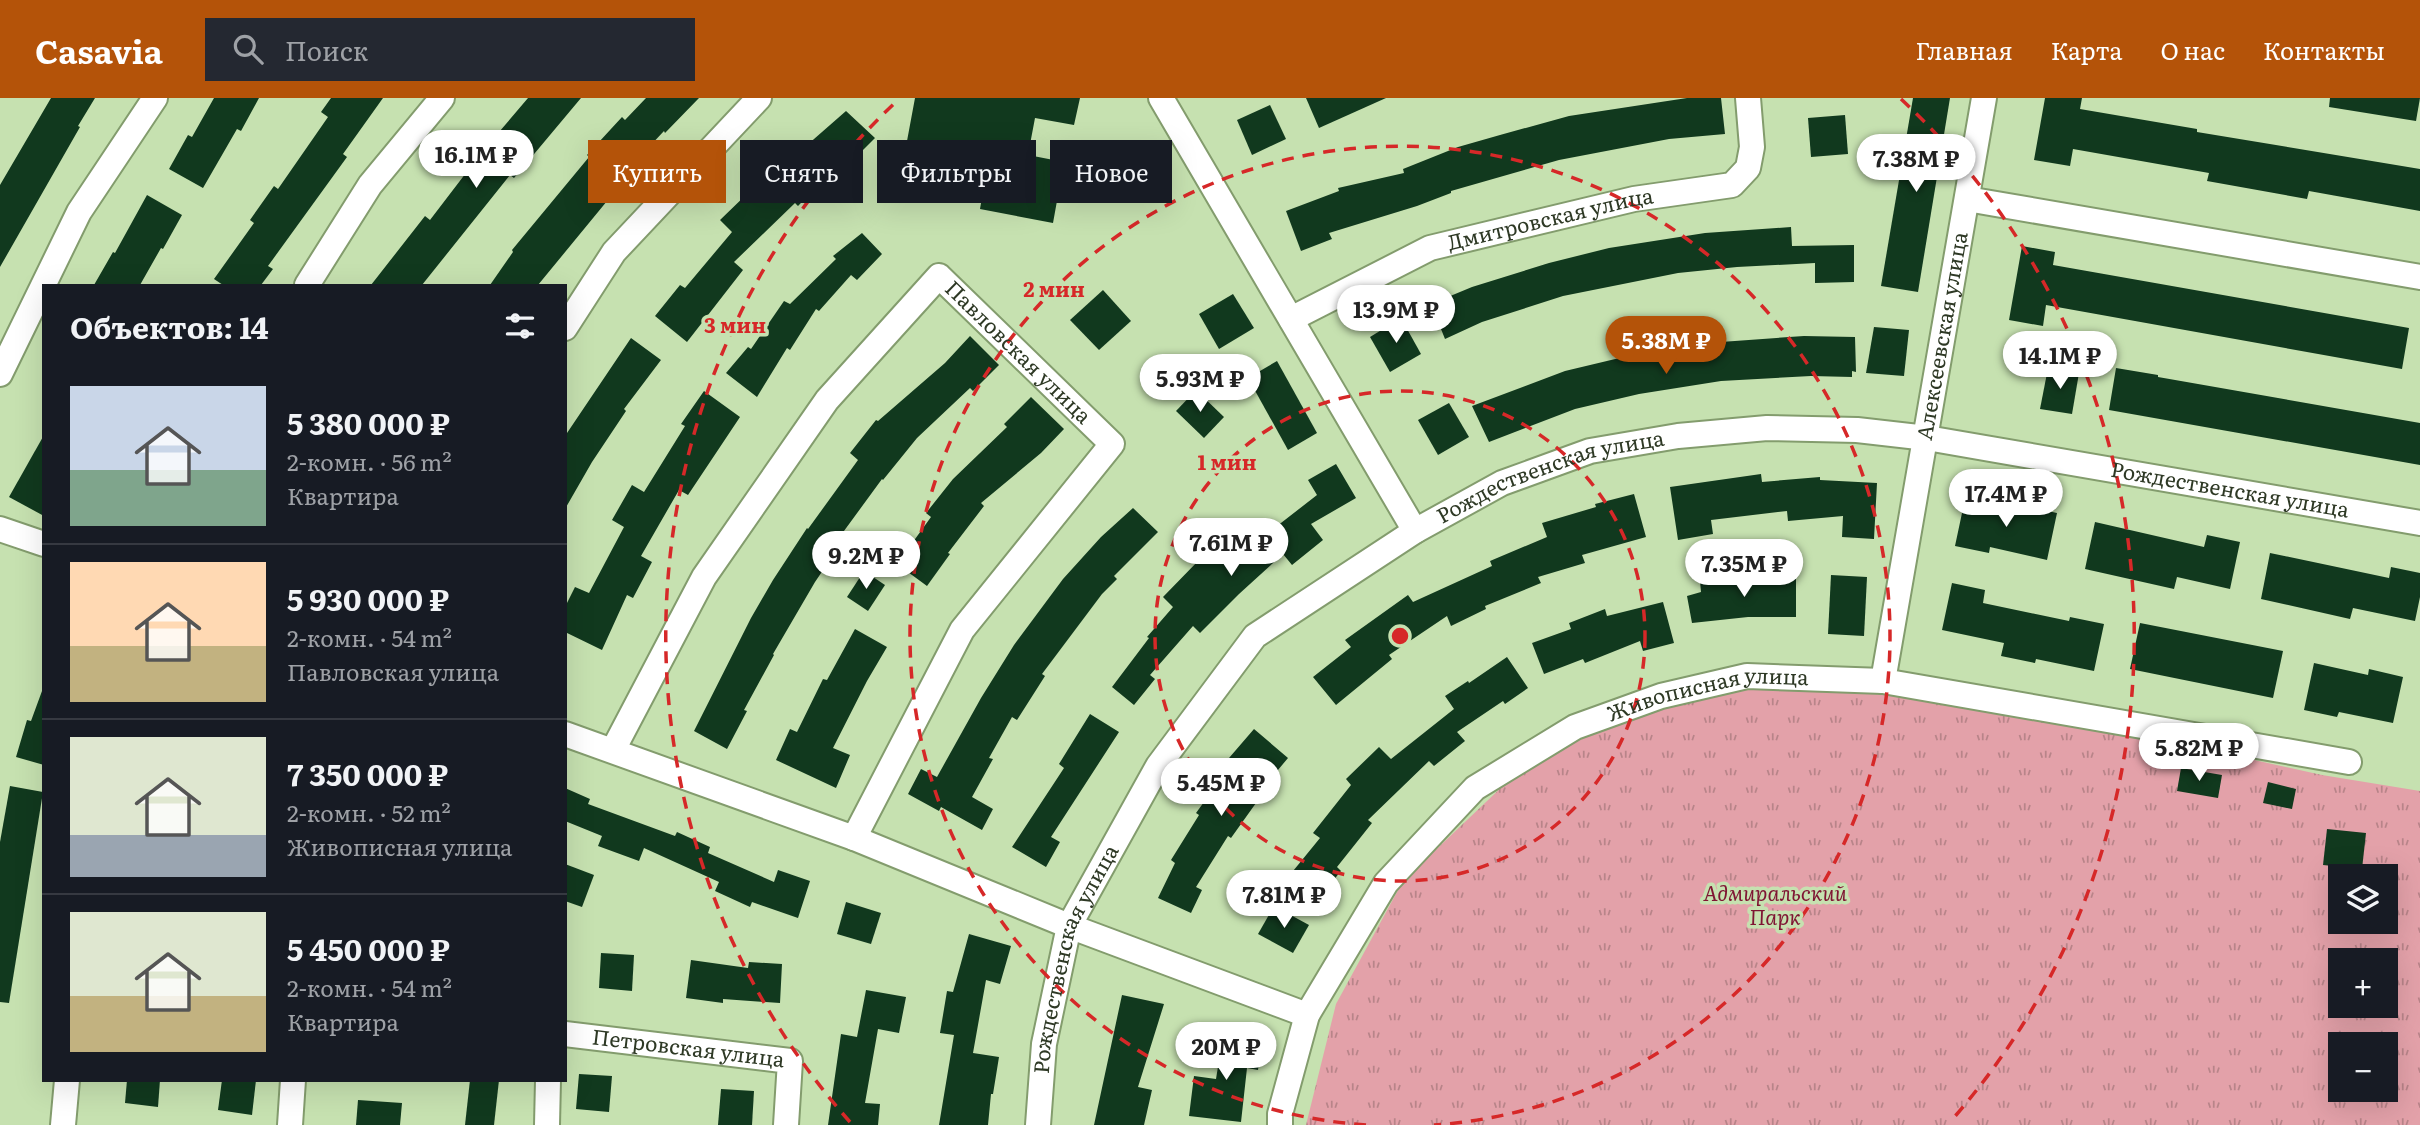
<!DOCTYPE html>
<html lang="ru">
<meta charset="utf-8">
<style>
:root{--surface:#171b24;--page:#242831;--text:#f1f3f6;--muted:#9ea1a6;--line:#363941;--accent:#b45309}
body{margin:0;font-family:Literata,serif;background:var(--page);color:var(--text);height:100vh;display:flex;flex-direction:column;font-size:26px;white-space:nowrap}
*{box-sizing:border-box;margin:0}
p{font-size:23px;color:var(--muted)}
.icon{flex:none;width:38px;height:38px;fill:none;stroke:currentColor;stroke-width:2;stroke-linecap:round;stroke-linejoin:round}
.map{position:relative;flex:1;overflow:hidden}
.sheet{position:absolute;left:42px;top:186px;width:525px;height:798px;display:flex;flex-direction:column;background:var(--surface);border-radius:0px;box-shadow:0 7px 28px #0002}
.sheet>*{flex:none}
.guide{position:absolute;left:588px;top:42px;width:665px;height:63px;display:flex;gap:14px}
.controls{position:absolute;left:2328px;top:766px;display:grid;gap:14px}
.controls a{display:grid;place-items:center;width:70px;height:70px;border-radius:0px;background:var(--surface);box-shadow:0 7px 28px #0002;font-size:35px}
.price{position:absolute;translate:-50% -60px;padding:0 16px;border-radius:24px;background:#fff;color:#222;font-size:23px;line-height:46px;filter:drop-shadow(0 2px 4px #0008)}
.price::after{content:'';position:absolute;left:50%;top:42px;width:21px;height:16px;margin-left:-10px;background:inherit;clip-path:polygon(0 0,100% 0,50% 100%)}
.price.current{background:var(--accent);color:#fff}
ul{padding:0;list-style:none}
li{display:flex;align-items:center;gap:21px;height:175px;padding:0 28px}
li+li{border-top:2px solid var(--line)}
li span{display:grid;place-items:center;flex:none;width:196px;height:140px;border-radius:0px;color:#555}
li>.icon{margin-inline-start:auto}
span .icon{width:84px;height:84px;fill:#fffc;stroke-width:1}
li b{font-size:30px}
h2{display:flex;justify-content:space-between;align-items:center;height:84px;padding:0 28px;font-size:30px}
.pill{padding:0 24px;border-radius:0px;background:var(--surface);box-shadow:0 7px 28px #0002;font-size:24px;line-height:63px}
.pill.current{background:var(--accent);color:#fff}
header{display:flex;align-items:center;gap:42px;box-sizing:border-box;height:98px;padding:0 35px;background:var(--accent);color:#fff}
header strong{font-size:33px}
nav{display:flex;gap:38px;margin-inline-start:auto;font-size:24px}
.search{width:490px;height:63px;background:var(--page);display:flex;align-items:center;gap:18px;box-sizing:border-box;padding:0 24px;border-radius:0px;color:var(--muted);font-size:26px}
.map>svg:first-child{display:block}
</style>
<header>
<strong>Casavia</strong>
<div class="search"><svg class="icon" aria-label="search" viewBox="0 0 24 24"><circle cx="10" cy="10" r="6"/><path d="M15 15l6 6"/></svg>Поиск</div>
<nav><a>Главная</a><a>Карта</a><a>О нас</a><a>Контакты</a></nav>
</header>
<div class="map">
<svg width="2420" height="1027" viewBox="0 0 2420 1027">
<defs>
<pattern id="park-tufts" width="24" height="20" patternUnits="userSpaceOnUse" patternTransform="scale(1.75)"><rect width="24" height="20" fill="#e3a1a9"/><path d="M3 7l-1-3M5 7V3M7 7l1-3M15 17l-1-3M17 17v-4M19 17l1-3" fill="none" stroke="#b88489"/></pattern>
</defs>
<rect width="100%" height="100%" fill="#c6e1b0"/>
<!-- park -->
<path fill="url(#park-tufts)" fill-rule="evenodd" d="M1872,587L2123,633L2322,677L2420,693V1027H1306L1336,906L1403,783L1507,684L1591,628L1725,589ZM2340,779H2385V824H2340ZM2340,863H2385V908H2340ZM2340,947H2385V992H2340Z"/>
<!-- building -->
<g fill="#11391e">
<polygon points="51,0 95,0 78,28 80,29 0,169 0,87"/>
<polygon points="214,0 259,0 241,33 237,31 203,90 169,71 188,37 192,39"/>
<polygon points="331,0 383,0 343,56 347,59 268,168 273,171 261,187 223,187 214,181 254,125 250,122 274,88 278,91 328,19 321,14"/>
<polygon points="528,0 581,0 514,80 510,77 422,187 371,187 425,118 430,122 482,54"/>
<polygon points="646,0 699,0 665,35 664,33 632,67 635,69 538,187 490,187 513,154 512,152 589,59 587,57 622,19 625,22"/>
<polygon points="915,0 1080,0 1074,27 1035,20 1028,57 1064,64 1053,125 980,111 989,58 907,43"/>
<polygon points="1306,0 1386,0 1319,30"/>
<polygon points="1687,0 1721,0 1725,36 1669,41 1559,62 1451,93 1451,95 1417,108 1329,135 1332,141 1301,153 1286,113 1339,93 1338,90 1404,75 1403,71 1458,49 1500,37 1569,18"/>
<polygon points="1913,0 1950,0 1918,194 1881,188"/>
<polygon points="2045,0 2082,0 2080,11 2197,31 2197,34 2420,71 2420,113 2309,93 2307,101 2207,83 2209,75 2073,51 2070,68 2034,62"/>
<polygon points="2330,0 2420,0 2416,23 2329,9"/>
<polygon points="1270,7 1286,41 1252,57 1237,22"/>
<polygon points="846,13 875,40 847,68 842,63 798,108 795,105 734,164 743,172 687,244 655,218 680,187 685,190 732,134 720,122 750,93 755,98 806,48"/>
<polygon points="1845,17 1848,56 1811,59 1808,20"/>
<polygon points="147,97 182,117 163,151 161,150 140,187 94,187 113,154 115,155"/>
<polygon points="1791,129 1792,148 1854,147 1854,184 1815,185 1815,165 1737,169 1678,175 1563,198 1482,224 1445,241 1431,206 1472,189 1549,165 1609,150 1705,135"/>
<polygon points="862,135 882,156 857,182 851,177 819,213 816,211 790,252 787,250 757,299 726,275 748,249 751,251 784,203 790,206 836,161 833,158"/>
<polygon points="2022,148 2055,154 2053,167 2409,230 2402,271 2046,207 2043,228 2009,222"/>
<polygon points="1103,192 1131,223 1099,252 1070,222"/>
<polygon points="1233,196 1254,230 1219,251 1199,216"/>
<polygon points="1401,220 1421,256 1390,274 1370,239"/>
<polygon points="1874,229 1909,232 1904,278 1866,275"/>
<polygon points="970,238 999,267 973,293 970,290 917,340 883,382 882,381 833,448 838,450 815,484 773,556 774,557 744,612 747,613 727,651 694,633 751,520 773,482 807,430 808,431 858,362 850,355 876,322 878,323 945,265"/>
<polygon points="1804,238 1855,239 1856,274 1852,273 1852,279 1811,278 1721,283 1639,296 1575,311 1489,344 1472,308 1565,273 1632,257 1693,246"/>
<polygon points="631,240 661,262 624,311 626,313 592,364 565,411 565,338"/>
<polygon points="1277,263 1317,335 1288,352 1248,280"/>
<polygon points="2048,270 2079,275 2072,316 2040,311"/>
<polygon points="2116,270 2158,277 2158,279 2420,325 2420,367 2109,312"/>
<polygon points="1196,292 1224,319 1204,340 1176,313"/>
<polygon points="704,293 740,319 688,397 679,392 641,458 652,464 633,500 627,497 602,552 565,534 565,509 575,489 589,495 624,429 612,422 632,387 644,394 685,328 681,326"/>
<polygon points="1031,299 1064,331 1041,355 981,405 984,408 948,455 950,456 927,488 897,466 931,419 926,415 953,381 1007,329 1004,326"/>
<polygon points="1449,305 1469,339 1438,357 1418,322"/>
<polygon points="44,337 44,418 9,399"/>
<polygon points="1336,366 1356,400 1311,426 1323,442 1292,467 1283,456 1239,496 1200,535 1193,528 1150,577 1155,581 1134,607 1112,589 1149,540 1147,539 1173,509 1163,499 1199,462 1238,428 1254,446 1317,397 1308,382"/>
<polygon points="1761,376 1762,384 1820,379 1820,382 1877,385 1874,441 1842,439 1843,418 1788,423 1787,413 1711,422 1713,436 1678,442 1670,389"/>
<polygon points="1634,396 1646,439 1582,457 1585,465 1538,479 1541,485 1485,508 1486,511 1451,528 1447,518 1389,557 1392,561 1336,607 1313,579 1351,549 1345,542 1408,497 1413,504 1492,468 1490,463 1547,439 1542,425 1596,409 1595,406"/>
<polygon points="1965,401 2022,413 2024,408 2057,415 2047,462 1990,449 1989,455 1955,448"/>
<polygon points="1133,410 1158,434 1114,478 1117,481 1102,496 1042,576 1045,578 1017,622 1012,619 989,660 993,661 972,699 993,711 982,732 941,709 939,713 908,696 921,671 937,679 981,600 1014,547 1063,481 1101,439"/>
<polygon points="2095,424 2204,449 2207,437 2240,444 2230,491 2177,479 2174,491 2085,471"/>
<polygon points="2270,455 2389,480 2391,469 2420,475 2420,499 2415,523 2353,510 2350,521 2261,501"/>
<polygon points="864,473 885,487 868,513 847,499"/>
<polygon points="1831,477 1867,479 1864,538 1828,536"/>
<polygon points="1742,479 1796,479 1796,519 1748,519 1692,525 1687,498 1701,494 1700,483"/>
<polygon points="1952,485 1985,492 1983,505 2069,523 2070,519 2104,526 2094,573 2036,561 2035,565 2001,558 2004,545 1942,532"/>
<polygon points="1663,504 1674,545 1643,553 1640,543 1585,565 1583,561 1544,576 1532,545 1571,531 1569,525 1605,511 1607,518"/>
<polygon points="2140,525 2283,553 2273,600 2130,571"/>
<polygon points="855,531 887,549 867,583 833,650 850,657 836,690 776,662 790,631 797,634 823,581 827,582"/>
<polygon points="1507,559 1528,590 1505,606 1503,603 1457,634 1465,643 1434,668 1429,663 1368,722 1372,725 1337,769 1341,773 1318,801 1289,778 1320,740 1313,735 1351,687 1346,681 1379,649 1391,661 1454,611 1445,598 1468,583 1469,585"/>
<polygon points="2314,565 2368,577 2369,571 2403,579 2393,625 2339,614 2337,619 2304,612"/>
<polygon points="42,593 44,593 44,667 16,659 27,622 31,623"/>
<polygon points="1090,616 1119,634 1051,739 1060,744 1046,769 1012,749 1064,670 1059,666"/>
<polygon points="1254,631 1288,660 1252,703 1256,705 1231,740 1228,738 1196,789 1202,792 1191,815 1158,800 1175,765 1171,762 1199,717 1196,715 1233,664 1229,660"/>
<polygon points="2181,670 2222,677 2218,700 2177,693"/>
<polygon points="2268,684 2296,691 2292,711 2263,705"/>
<polygon points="10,688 43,694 9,905 0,904 0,744"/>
<polygon points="565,690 590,701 588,706 675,738 677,734 710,749 708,755 774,784 778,772 810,783 798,820 752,804 750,809 715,793 719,784 644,750 639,763 598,748 602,738 565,723"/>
<polygon points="2327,731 2366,735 2362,771 2323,767"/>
<polygon points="565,766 594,777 582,809 565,803"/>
<polygon points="846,804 881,815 871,846 837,836"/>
<polygon points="1274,808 1309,827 1293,855 1258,836"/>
<polygon points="969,836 1011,848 1000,886 986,882 973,955 999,959 993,996 991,996 988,1027 939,1027 954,937 940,935 947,893 953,894"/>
<polygon points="601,855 634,857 632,893 599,890"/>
<polygon points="691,862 748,870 749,864 782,866 780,905 723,901 723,905 686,900"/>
<polygon points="866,892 906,899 899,935 878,931 865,1005 880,1006 878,1027 828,1027 841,936 857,939"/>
<polygon points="1122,897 1164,906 1138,989 1152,992 1144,1027 1094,1027"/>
<polygon points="1223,938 1262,945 1258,972 1247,970 1241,1024 1189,1018 1194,978 1216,981"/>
<polygon points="579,976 612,978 609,1014 576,1011"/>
<polygon points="127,982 160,982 158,1009 125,1005"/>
<polygon points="222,982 256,982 252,1017 218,1012"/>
<polygon points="470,982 499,982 494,1027 465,1027"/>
<polygon points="721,991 754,993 752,1027 718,1027"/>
<polygon points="358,1002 402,1005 400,1027 356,1027"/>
</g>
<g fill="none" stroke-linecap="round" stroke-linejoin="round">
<defs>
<g id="minor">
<polyline points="1161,0 1415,433"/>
<polyline points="1967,101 2420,179"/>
<polyline points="307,187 370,87 442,0"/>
<path id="s1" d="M1291,221L1430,150L1634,101L1732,87L1748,70L1752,49L1748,0"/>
<polyline points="565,230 614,154 759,0"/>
<polyline points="0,276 79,114 155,0"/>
<polyline points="0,431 44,446"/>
<path id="s2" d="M1883,583L1984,0"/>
<polyline points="565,636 854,740 1069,828 1307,917"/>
<path id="s3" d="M613,652L704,479L827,302L939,178L1112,346L962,532L854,740"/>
<path id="s4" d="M565,936L790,963L786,1027"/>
<polyline points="63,1027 67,982"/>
<polyline points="290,1027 293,982"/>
<polyline points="547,1027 548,982"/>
<path id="s5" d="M1038,1027L1044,946L1069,828L1158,668L1255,538L1415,433L1502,385L1590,353L1678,338L1767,330L1857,332L1927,340L2420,425"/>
<path id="s6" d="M1280,1027V1016L1307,917L1386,785L1475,690L1575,629L1661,598L1747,578L1883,583L2349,664"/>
</g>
</defs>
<!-- minor casing -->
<use href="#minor" stroke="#839c6d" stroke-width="28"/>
<!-- minor -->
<use href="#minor" stroke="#fff" stroke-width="24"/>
</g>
<!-- distance rings -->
<g fill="none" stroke="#d62828" stroke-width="3.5" stroke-dasharray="12 9">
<circle cx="1400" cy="538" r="245"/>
<path d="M1366 1027A490 490 0 1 1 1434 1027"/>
<path d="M850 1024A734 734 0 0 1 899 1M1901 1A734 734 0 0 1 1950 1024"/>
</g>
<g text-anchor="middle" stroke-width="7" stroke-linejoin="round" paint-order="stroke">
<!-- street labels -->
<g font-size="21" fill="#2e3925" stroke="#c6e1b0">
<text dy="7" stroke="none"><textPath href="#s1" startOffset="280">Дмитровская улица</textPath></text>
<text dy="7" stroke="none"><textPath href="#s2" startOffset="350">Алексеевская улица</textPath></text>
<text dy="7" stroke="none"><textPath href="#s3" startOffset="688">Павловская улица</textPath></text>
<text dy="7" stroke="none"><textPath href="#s5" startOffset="886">Рождественская улица</textPath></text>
<text dy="7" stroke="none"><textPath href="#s5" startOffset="1578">Рождественская улица</textPath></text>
<text dy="7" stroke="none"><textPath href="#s6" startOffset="653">Живописная улица</textPath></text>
<text dy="7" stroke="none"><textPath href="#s5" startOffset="172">Рождественская улица</textPath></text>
<text dy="7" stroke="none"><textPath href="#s4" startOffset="124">Петровская улица</textPath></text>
</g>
<!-- park labels -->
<g font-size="21" font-style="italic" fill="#7f1533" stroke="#c6e1b0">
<text x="1775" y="803">Адмиральский<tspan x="1775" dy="24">Парк</tspan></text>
</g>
</g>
<circle cx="1400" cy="538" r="10" fill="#d62828" stroke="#c6e1b0" stroke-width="3.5"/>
<g font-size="21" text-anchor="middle" font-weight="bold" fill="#d62828" stroke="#c6e1b0" stroke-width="7" stroke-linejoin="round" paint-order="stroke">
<text x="1054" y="199">2 мин</text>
<text x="735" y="235">3 мин</text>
<text x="1227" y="372">1 мин</text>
</g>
</svg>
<div class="controls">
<a><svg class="icon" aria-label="layers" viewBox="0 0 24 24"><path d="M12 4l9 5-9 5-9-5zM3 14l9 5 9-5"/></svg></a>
<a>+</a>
<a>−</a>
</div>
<b class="price" style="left:476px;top:92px">16.1M ₽</b>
<b class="price" style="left:1916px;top:96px">7.38M ₽</b>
<b class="price" style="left:1396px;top:247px">13.9M ₽</b>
<b class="price current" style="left:1666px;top:278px">5.38M ₽</b>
<b class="price" style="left:2060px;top:293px">14.1M ₽</b>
<b class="price" style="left:1200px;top:316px">5.93M ₽</b>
<b class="price" style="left:2006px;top:431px">17.4M ₽</b>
<b class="price" style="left:1231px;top:480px">7.61M ₽</b>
<b class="price" style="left:866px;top:493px">9.2M ₽</b>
<b class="price" style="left:1744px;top:501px">7.35M ₽</b>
<b class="price" style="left:2199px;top:685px">5.82M ₽</b>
<b class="price" style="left:1221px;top:720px">5.45M ₽</b>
<b class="price" style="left:1284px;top:832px">7.81M ₽</b>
<b class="price" style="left:1226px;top:984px">20M ₽</b>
<div class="guide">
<a class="pill current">Купить</a>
<a class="pill">Снять</a>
<a class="pill">Фильтры</a>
<a class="pill">Новое</a>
</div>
<section class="sheet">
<h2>Объектов: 14<svg class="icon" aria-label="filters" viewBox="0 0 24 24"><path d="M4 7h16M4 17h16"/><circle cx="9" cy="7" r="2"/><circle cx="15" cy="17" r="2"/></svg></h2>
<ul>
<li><span style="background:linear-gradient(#c9d6e8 60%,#7fa58c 0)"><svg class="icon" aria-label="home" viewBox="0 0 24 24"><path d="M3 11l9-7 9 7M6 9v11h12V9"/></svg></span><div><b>5 380 000 ₽</b><p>2-комн. · 56 m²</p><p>Квартира</p></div></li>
<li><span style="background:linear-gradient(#ffd9b3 60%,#c2b280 0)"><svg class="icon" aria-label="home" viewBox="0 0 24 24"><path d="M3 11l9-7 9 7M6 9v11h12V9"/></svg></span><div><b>5 930 000 ₽</b><p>2-комн. · 54 m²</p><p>Павловская улица</p></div></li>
<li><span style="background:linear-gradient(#dfe7d0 70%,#9aa5b1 0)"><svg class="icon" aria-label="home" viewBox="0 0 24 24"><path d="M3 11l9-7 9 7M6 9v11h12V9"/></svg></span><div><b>7 350 000 ₽</b><p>2-комн. · 52 m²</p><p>Живописная улица</p></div></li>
<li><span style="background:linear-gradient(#dfe7d0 60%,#c2b280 0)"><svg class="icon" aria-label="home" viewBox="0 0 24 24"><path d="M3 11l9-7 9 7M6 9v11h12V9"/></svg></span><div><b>5 450 000 ₽</b><p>2-комн. · 54 m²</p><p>Квартира</p></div></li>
</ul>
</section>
</div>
